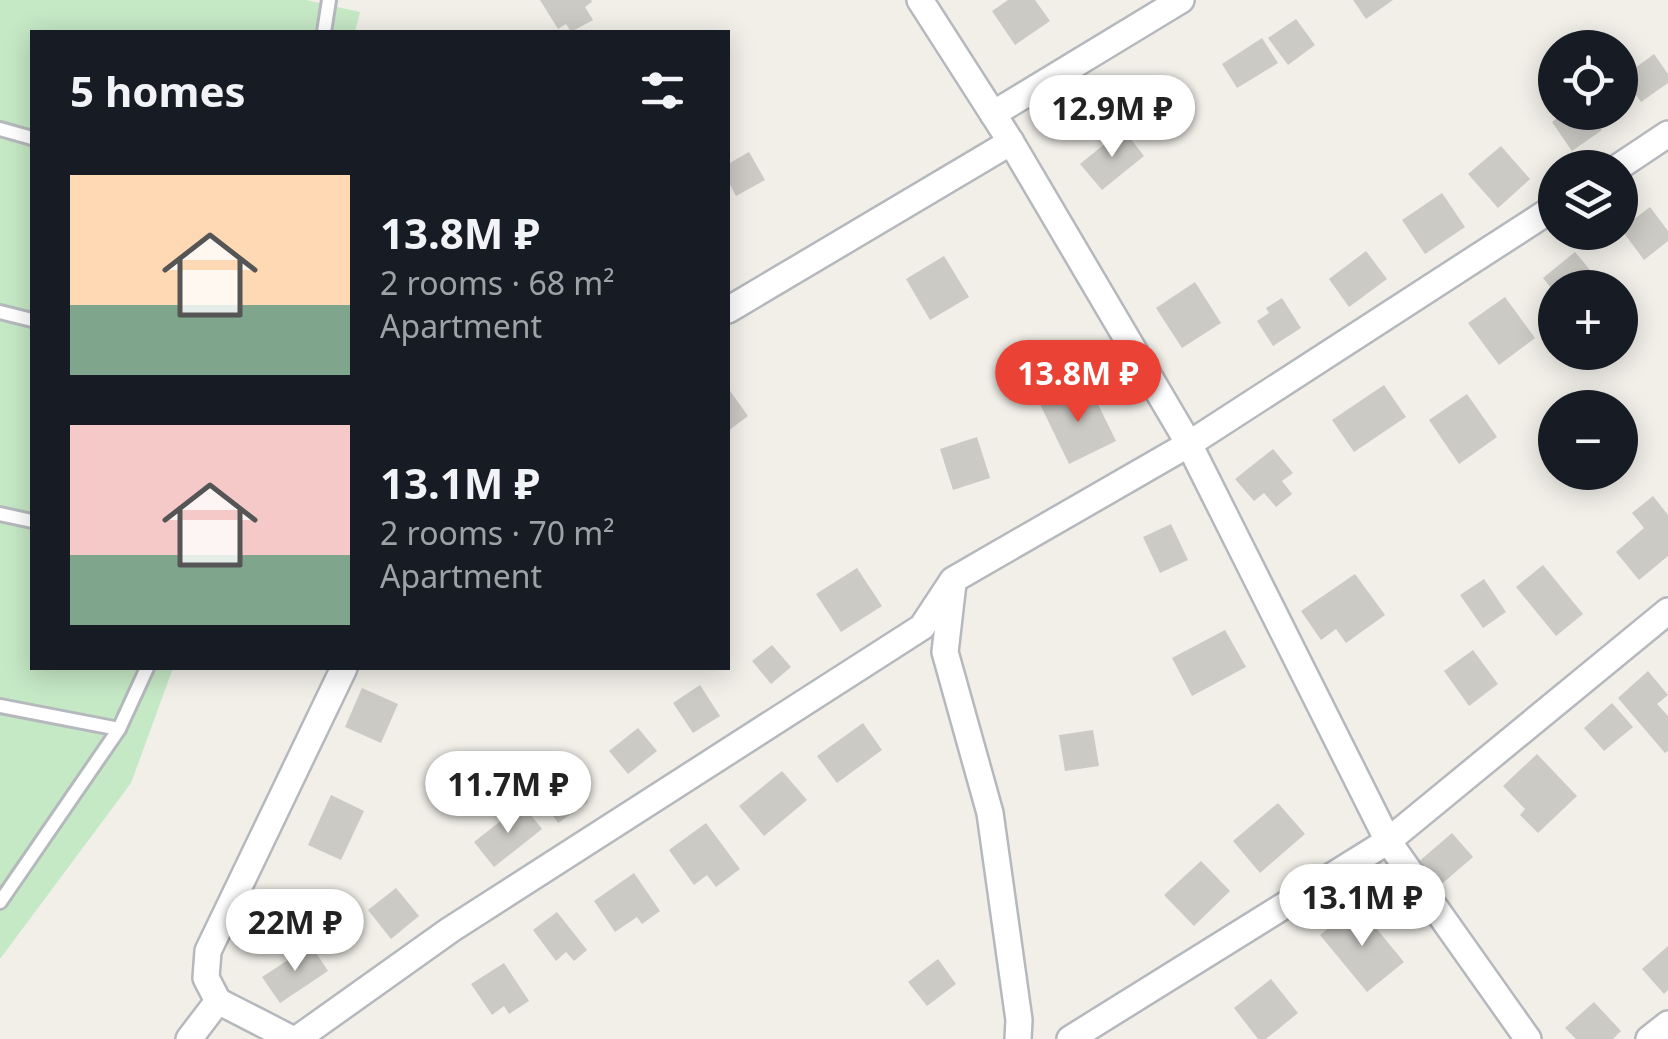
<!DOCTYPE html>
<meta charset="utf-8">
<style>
:root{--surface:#171b24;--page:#20242c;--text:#f1f3f6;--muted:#9ea1a6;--accent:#ea4335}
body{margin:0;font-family:"Noto Sans",sans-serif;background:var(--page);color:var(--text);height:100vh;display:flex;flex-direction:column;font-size:38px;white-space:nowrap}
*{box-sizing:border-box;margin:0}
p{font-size:32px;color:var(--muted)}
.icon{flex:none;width:55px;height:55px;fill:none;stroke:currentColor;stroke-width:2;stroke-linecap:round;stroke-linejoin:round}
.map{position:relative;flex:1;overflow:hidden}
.drawer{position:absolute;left:30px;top:30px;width:700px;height:640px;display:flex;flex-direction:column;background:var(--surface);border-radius:0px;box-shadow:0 5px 25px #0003}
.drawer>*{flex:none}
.buttons{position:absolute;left:1538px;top:30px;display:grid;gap:20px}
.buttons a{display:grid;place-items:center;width:100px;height:100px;border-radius:50%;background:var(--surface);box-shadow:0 5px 25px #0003;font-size:50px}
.price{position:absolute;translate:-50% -85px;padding:0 22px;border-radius:35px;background:#fff;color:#222;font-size:32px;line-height:65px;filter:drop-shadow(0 2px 5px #0008)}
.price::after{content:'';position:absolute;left:50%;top:60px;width:30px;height:22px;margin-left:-15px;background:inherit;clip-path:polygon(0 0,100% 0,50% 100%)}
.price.current{background:var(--accent);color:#fff}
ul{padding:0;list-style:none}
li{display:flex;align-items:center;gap:30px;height:250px;padding:0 40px}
li span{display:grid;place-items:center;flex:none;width:280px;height:200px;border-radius:0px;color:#555}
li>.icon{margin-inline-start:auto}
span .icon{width:120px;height:120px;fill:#fffc;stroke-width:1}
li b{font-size:42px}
h2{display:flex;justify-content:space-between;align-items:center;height:120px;padding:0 40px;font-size:42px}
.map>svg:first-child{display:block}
</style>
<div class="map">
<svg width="1668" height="1039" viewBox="0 0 1668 1039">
<rect width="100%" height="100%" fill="#f1efe8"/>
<!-- green -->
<polygon fill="#c5e8c5" points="0,0 306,0 360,12 355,32 32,32 32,668 173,668 131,783 0,959"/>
<!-- building -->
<g fill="#cccac5">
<polygon points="540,0 591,0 592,2 585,7 593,20 571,32 566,24 558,29"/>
<polygon points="1008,0 1035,0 1050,21 1015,45 992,11"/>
<polygon points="1353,0 1393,0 1366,19"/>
<polygon points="1296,19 1315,45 1288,65 1268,38"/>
<polygon points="1262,38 1278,63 1237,88 1222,64"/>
<polygon points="1654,54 1668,74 1668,83 1641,102 1623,77"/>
<polygon points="1565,112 1589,112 1602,130 1572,151 1552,122"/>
<polygon points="1123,129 1144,156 1102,190 1080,164"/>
<polygon points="1501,146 1530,179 1498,208 1468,174"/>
<polygon points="749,152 765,180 736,196 728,181 728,164"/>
<polygon points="1442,193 1465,227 1425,254 1402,220"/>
<polygon points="1650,207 1668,231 1668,241 1644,260 1621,229"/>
<polygon points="1366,251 1387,279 1349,307 1329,279"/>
<polygon points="1575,252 1595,276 1581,288 1555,288 1555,293 1543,278"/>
<polygon points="944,256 969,297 930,320 906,279"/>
<polygon points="1195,282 1221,323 1182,348 1156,308"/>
<polygon points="1505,297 1535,338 1499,365 1468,323"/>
<polygon points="1282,298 1301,328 1273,346 1257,321 1269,313 1266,308"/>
<polygon points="1384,385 1406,417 1354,452 1332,420"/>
<polygon points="728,388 748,416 728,431"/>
<polygon points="1091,390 1116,441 1069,464 1039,402 1057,393 1062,404"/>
<polygon points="1467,394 1497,437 1459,464 1429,420"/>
<polygon points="977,437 990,478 953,490 940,449"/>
<polygon points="1273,449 1293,473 1282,481 1292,494 1276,507 1264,493 1254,501 1235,479"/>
<polygon points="1653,496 1668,515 1668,556 1639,580 1616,552 1644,528 1632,513"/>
<polygon points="1171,524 1188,560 1160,573 1143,537"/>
<polygon points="1543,565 1583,614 1556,636 1516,587"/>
<polygon points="857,568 882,606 841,632 816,594"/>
<polygon points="1355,574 1385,615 1346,643 1336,629 1321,640 1301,611"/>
<polygon points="1484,579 1506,612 1483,628 1460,595"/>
<polygon points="1225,630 1246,667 1192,696 1172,658"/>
<polygon points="772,645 791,667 771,684 752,661"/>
<polygon points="1473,650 1498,684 1469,706 1444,671"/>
<polygon points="1648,671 1668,695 1657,704 1668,716 1668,751 1665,753 1618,698"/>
<polygon points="700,685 720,716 693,733 673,703"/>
<polygon points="362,688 398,704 381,743 345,727"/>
<polygon points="1612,703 1633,727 1604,751 1584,728"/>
<polygon points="863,723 882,750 837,783 817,756"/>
<polygon points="638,728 657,751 628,774 609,751"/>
<polygon points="1093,730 1099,766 1065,771 1059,735"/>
<polygon points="1537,754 1577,796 1538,833 1520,815 1525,809 1503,786"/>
<polygon points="565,770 588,802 558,823 536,791"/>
<polygon points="782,771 807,800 764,836 739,806"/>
<polygon points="331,795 364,811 341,860 308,845"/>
<polygon points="1278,803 1305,834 1260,873 1233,841"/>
<polygon points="522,804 542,829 494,867 474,842"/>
<polygon points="706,823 740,869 716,887 707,875 694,885 669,850"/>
<polygon points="1452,833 1473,857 1437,888 1416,864"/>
<polygon points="1201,861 1230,891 1194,926 1164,895"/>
<polygon points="634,873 660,911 642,924 637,917 615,932 594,901"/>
<polygon points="396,888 419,916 391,939 368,910"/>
<polygon points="1357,905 1404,962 1367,992 1320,935"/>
<polygon points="557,912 587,950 574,961 566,952 556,961 533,930"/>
<polygon points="311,945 328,971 280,1003 262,977"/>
<polygon points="1668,946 1668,990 1664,994 1642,969"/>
<polygon points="938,959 956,984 927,1006 908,982"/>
<polygon points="504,963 529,1001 509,1014 504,1006 492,1015 471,984"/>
<polygon points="1271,979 1298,1013 1266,1039 1258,1039 1234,1008"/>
<polygon points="1594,1002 1621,1031 1613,1039 1576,1039 1565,1028"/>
</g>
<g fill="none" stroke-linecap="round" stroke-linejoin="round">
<defs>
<g id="lane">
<polyline points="324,32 329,0"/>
<polyline points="0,129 32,138"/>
<polyline points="0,312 32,320"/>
<polyline points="0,514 32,521"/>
<polyline points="0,706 119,729"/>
<polyline points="0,902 119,729 147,668"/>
</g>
<g id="street">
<polyline points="920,0 1011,142 1189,444 1388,841 1528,1039"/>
<polyline points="993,114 1181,0"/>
<polyline points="1617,168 1668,134"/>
<polyline points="728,310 1011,142"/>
<polyline points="953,583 945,652 990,813 1019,1020 1018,1039"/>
<polyline points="218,1001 292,1039"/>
<polyline points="189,1039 218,1001 206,978 208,951 344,668"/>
<polyline points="297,1039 450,930 922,627 953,580 1189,444 1555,207"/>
<polyline points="1070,1039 1388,841 1668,611"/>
<polyline points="1649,1039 1668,1024"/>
</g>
</defs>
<!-- lane casing -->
<use href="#lane" stroke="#b5b8bc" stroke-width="18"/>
<!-- street casing -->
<use href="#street" stroke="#b5b8bc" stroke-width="30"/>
<!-- lane -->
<use href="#lane" stroke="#fff" stroke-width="12"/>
<!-- street -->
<use href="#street" stroke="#fff" stroke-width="25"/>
</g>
</svg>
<div class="buttons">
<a><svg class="icon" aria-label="locate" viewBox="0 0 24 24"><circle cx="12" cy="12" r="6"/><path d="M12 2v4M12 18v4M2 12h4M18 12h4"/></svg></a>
<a><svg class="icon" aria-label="layers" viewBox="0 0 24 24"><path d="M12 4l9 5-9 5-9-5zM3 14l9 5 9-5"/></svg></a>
<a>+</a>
<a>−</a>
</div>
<b class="price" style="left:1112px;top:160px">12.9M ₽</b>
<b class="price current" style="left:1078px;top:425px">13.8M ₽</b>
<b class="price" style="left:508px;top:836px">11.7M ₽</b>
<b class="price" style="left:1362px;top:949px">13.1M ₽</b>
<b class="price" style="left:295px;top:974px">22M ₽</b>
<section class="drawer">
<h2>5 homes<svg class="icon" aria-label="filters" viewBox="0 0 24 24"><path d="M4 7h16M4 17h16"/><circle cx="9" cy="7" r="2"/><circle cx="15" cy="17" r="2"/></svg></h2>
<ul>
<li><span style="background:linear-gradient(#ffd9b3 65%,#7fa58c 0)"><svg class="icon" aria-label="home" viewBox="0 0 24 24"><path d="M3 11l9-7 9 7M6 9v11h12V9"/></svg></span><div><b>13.8M ₽</b><p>2 rooms · 68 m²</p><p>Apartment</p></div></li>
<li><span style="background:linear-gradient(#f6c9c9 65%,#7fa58c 0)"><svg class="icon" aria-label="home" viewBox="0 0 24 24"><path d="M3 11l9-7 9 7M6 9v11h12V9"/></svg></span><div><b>13.1M ₽</b><p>2 rooms · 70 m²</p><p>Apartment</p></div></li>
</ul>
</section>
</div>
